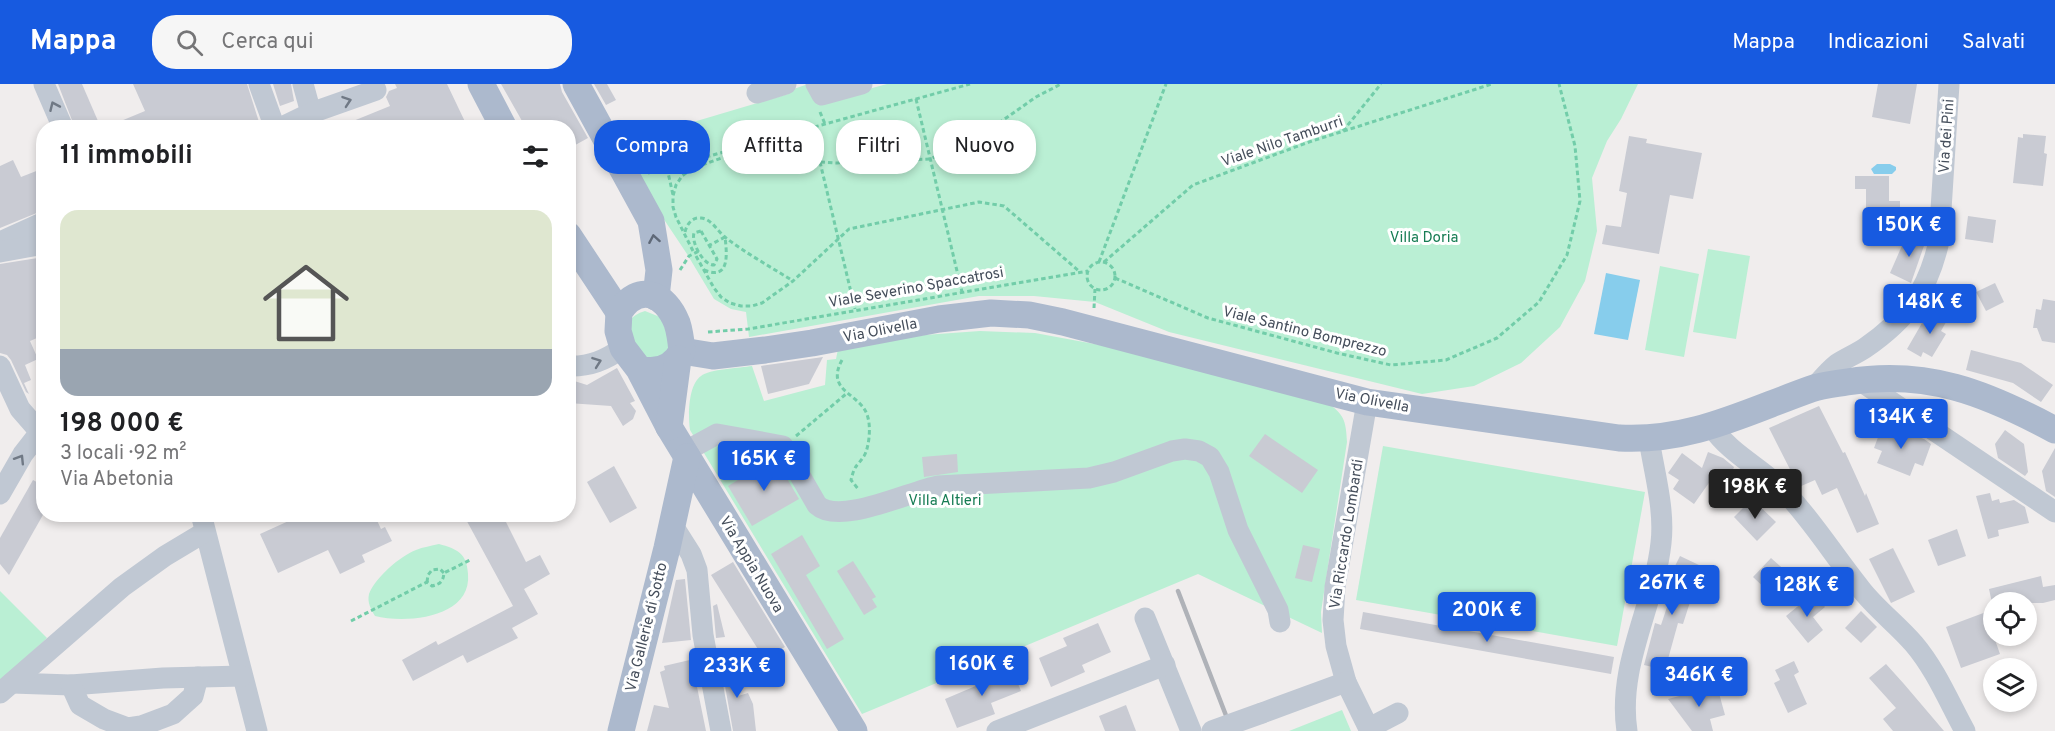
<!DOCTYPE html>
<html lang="it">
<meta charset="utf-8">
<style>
:root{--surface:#fff;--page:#f6f6f6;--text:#202124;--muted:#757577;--accent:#175ae0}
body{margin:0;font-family:Overpass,sans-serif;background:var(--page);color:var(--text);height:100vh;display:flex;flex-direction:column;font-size:22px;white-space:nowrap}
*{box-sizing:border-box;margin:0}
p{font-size:20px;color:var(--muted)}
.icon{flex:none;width:33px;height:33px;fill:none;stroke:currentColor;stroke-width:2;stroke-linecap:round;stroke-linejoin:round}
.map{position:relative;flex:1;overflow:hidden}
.sheet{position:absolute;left:36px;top:36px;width:540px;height:402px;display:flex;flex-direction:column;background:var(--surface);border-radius:24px;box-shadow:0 3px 9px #0003}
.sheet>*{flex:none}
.hud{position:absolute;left:594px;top:36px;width:570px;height:54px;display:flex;gap:12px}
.controls{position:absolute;left:1983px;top:508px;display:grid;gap:12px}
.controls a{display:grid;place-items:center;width:54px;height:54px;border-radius:50%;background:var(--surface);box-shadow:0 3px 9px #0003;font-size:30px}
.price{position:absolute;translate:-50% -51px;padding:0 14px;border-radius:6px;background:var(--accent);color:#fff;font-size:20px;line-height:39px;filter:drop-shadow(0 2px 3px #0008)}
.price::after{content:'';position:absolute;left:50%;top:36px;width:18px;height:14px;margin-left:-9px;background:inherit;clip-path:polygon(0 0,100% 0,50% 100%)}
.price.active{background:#222;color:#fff}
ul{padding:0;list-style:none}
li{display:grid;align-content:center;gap:12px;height:318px;padding:0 24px}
li span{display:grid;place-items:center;height:186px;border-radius:18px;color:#555}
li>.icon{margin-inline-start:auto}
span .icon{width:108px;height:108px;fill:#fffc;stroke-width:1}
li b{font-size:26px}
h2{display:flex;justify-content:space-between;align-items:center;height:72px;padding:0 24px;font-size:26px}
.pill{padding:0 21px;border-radius:24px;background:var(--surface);box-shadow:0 3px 9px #0003;font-size:21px;line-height:54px}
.pill.active{background:var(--accent);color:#fff}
header{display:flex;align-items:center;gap:36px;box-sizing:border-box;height:84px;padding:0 30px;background:var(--accent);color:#fff}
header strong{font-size:28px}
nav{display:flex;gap:33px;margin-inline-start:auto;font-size:21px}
.search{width:420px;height:54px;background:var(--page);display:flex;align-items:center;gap:15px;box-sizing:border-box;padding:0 21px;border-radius:24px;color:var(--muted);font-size:22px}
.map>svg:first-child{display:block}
</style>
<header>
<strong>Mappa</strong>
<div class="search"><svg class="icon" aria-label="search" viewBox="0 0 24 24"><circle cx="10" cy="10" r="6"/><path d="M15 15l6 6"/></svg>Cerca qui</div>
<nav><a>Mappa</a><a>Indicazioni</a><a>Salvati</a></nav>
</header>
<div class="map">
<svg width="2055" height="647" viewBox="0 0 2055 647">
<rect width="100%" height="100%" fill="#f0eded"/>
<!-- green -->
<g fill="#baefd4">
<polygon points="808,0 821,18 887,0 1638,0 1621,35 1607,57 1592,94 1597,147 1585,197 1560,243 1521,279 1474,302 1422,310 1169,248 1095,218 1034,212 979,212 749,253 746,228 731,225 714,215 687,170 635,92 616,61 788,10 788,7"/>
<polygon points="1708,165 1750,172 1736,255 1693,248"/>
<polygon points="1660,182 1699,190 1684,273 1645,266"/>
<path d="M645,227L660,233L666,246L670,267L661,275L645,273C633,257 615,236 645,227Z"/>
<path d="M980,247L1035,249L1100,261L1326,318C1344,330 1346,336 1347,358L1321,528L1322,549L1198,490L862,630L690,346C688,332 688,301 701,292C709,285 740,284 752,282L764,317L825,301L827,276L836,275L838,265L924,251Z"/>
<polygon points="1383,362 1645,408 1617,562 1356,516"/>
<path d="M439,460C457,465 467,469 468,490C472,534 406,540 375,532C371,525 367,519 369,510C375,494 400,472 416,466C423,463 431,462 439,460Z"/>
<polygon points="0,507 47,554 0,598"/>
<polygon points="1342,626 1351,647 1289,647"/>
</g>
<!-- water -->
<g fill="#87cdec">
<polygon points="1877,80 1890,80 1896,83 1896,86 1892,90 1874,90 1871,85"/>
<polygon points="1606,189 1640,196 1628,256 1594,250"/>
</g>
<!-- building -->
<g fill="#c9cbd3">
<polygon points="58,0 82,0 101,44 75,44"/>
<polygon points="133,0 247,0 259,38 247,44 104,44 145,27"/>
<polygon points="273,0 291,0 294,17 280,22"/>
<polygon points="395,0 447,0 468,44 336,44 390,22 386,13 389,7 397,4"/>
<polygon points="501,0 560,0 562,8 588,54 568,65 568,44 526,44"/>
<polygon points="594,0 607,0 616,16 606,21"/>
<polygon points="1878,0 1917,0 1910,40 1872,33"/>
<polygon points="2023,50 2046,52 2044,69 2047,70 2043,102 2013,99 2018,53 2023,54"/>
<polygon points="1629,52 1647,55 1646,59 1702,69 1693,115 1670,111 1659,170 1602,160 1606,141 1621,143 1627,109 1619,107"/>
<polygon points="13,76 21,93 44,84 44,126 0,144 0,82"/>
<polygon points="1855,92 1889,92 1889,117 1900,117 1900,142 1866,142 1866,105 1855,105"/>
<polygon points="1968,132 1996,136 1993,159 1965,155"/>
<polygon points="1908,148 1926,156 1911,199 1890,189"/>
<polygon points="44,173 44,251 30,257 38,275 25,281 31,296 24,299 29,310 26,308 11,276 7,271 0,269 0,180"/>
<polygon points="1995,199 2004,218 1986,227 1976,208"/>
<polygon points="2043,215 2055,217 2055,259 2042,257 2037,244 2033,244 2036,225 2041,226"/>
<polygon points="1936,223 1950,231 1941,247 1946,250 1932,273 1923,268 1921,273 1907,265 1922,239 1926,241"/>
<polygon points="1971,266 2021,279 2053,301 2041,318 2013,299 1966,286"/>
<polygon points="823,273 809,300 768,310 761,282"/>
<polygon points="617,284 635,317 630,319 636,327 633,335 623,342 611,322 568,319 568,295 587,301"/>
<polygon points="1819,322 1843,369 1845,368 1865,412 1866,409 1879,440 1857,449 1837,404 1822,411 1815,396 1799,403 1769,344"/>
<polygon points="1883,340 1924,355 1931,360 1923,382 1915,379 1910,392 1877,379 1882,367 1874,364"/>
<polygon points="2005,346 2024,360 2028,388 2025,392 1998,374 1995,360"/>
<polygon points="1265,350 1318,386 1302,409 1249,372"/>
<polygon points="2055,364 2055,413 2046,407 2042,387"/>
<polygon points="1708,368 1723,374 1734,383 1731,390 1718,386 1694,420 1673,405 1679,396 1668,389 1682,369 1702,384"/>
<polygon points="957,370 958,388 924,393 922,373"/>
<polygon points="775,374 799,415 752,442 728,402"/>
<polygon points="614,382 637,424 610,439 587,398"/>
<polygon points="33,396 44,402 44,429 9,491 0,480 0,454"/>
<polygon points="1990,409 1992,417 1999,415 2000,419 2014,416 2025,423 2029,439 1998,446 1999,452 1988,455 1976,412"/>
<polygon points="1752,415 1776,438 1757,457 1734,433"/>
<polygon points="304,430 374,430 381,445 385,443 392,457 362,471 365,478 340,490 328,466 278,489 260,450"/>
<polygon points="463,430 502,430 526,478 540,471 550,490 524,505 538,530 512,544 518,554 467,579 463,571 413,597 402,576 436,557 438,561 513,522"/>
<polygon points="1957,445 1966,472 1938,482 1928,456"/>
<polygon points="802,451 820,482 806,491 844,555 827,565 771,470"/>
<polygon points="1303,461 1320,465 1312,498 1295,494"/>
<polygon points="1893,464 1915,508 1891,519 1869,475"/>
<polygon points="1680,472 1699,481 1685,512 1691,515 1683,540 1678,539 1665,586 1644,581 1655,539 1661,541 1677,493 1671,490"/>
<polygon points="1771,474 1789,490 1771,510 1753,493"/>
<polygon points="853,477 876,513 872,515 877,523 864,531 837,487"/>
<polygon points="733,478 785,563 778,567 781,573 768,581 711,491"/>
<polygon points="2041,492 2043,503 2055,501 2055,516 2043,519 1992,519 1989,505"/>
<polygon points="685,495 691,556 662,559 676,496"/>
<polygon points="1814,509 1825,523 1813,533 1823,546 1808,559 1786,532"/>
<polygon points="717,520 725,553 716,554 713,522"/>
<polygon points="1994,525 1994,553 2000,570 1961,584 1946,543"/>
<polygon points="1861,527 1877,543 1861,559 1845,544"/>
<polygon points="1363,528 1614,573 1611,590 1360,545"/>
<polygon points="1098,539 1111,568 1082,581 1085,588 1051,603 1039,574 1067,562 1063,554"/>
<polygon points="728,566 738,612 748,609 753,620 756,647 733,647 719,568"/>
<polygon points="694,575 699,598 696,598 706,647 647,647 654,621 669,624 660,588 665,586 664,582"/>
<polygon points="1794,577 1799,588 1794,591 1807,620 1788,629 1774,599 1780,596 1775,586"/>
<polygon points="1886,580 1904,600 1944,647 1893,647 1883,635 1896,624 1869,594"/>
<polygon points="1011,582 1021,607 991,619 995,630 957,644 945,615 978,601 976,596"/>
<polygon points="1717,602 1725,631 1710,635 1713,647 1692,647 1668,615"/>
<polygon points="1126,621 1136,647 1105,647 1099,632"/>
</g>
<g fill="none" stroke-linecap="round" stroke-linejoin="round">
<!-- path -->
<g stroke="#72cda9" stroke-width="3" stroke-dasharray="4.5 3" stroke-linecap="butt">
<polyline points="916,15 962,208"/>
<polyline points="820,28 825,40"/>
<polyline points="1343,47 1381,0"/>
<polyline points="820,78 855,225"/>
<polyline points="667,84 673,111"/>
<polyline points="648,89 970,0"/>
<path d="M701,147L717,175L714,181C703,181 691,158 694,149Z"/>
<path d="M685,148C687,140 692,133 701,134C712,135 718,148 726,154C747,170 771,183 793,197"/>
<polyline points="693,167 676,133 673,123 673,112 676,101 682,92 691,85 727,72 837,79 930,75 979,53 1036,13 1061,0"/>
<polyline points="696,172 714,204 721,213 730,219 741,222 752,222 762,219 793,197 849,145 979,118 1004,122 1080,188"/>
<circle cx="1101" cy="192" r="14"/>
<polyline points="1099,178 1166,0"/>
<polyline points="1104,178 1193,101 1309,58 1492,0"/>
<polyline points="680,186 689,172 699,167"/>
<path d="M704,186C730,197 727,170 725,153L710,161"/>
<polyline points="1115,194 1208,234 1337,269 1391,281 1446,276 1497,254 1539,218 1567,171 1580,117 1575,62 1559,0"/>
<polyline points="1094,224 1095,205"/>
<polyline points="708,248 748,245 1088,187"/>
<path d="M842,276C824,309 863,309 868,334C871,344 869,364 864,372C856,384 855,380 851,396L859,406"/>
<polyline points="796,352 846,310"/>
<polyline points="427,498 428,491 432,486 440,485 444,489"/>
<path d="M351,537L427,498L432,502C440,500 443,498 444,489L470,476"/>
</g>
<!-- minor -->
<g stroke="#c0c8d3" stroke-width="21">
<polyline points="44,0 63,44"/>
<polyline points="259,0 275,44"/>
<polyline points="303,0 311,29"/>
<polyline points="816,0 822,11 862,0"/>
<polyline points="757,9 786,0"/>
<polyline points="280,44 311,29 376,6 373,0"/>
<polyline points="0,158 44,138"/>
<polyline points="0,168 44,160"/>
<polyline points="0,282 20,325 40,348"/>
<path d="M568,282C590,283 605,276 623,264"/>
<polyline points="1859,296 2055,428"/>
<path d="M1814,304C1821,296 1828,287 1837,280C1846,274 1856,270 1865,264C1907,235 1928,207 1939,157L1949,0"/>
<polyline points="1367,318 1335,503 1333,536 1336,562 1346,598 1370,647"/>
<path d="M1712,343C1731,371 1764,385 1787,410C1814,439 1835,473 1860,504C1876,525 1897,540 1914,560C1936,586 1949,618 1965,647"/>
<path d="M684,368L717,350L783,362L817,421C840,442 910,407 938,402L1089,394L1114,388L1172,367L1185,365L1199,367L1210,373L1219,388L1238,446L1278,526L1280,538"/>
<polyline points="0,410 23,370 44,343"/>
<polyline points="201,430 257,647"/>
<polyline points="672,440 691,470 697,486 703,551 721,647"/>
<polyline points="1145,534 1191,647"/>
<polyline points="12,599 71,601 163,594 242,592"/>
<polyline points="71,601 80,621 104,635 128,644 141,642 173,630 193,612 198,593"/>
<polyline points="0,609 122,503 165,472 205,448"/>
<polyline points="1262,629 1346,598"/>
<polyline points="1369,644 1398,629"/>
<polyline points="997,647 1165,581"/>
<path d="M1627,647C1617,581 1654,523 1661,459C1665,425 1654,388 1649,355"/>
</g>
<!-- major -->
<g stroke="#acb9cd" stroke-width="27">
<polyline points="481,0 504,44"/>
<polyline points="576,0 651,137 659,186 656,213"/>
<polyline points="568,151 619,228"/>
<path d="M682,267L713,272L765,266L812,259L939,235L991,229L1029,231L1063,238L1367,318L1619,354C1691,358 1746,328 1811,305C1822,301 1835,300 1847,298C1927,285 1986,309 2055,346"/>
<path d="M639,285C658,290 673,284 682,267C681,257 680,248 677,239C665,209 639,198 619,228L618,247L623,264L639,285L669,343L854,647"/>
<polyline points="669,343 678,275"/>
<polyline points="621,647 667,464 687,373"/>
</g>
<!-- rail -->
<polyline stroke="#afb2b8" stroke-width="4.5" points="1178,507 1232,647"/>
<!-- minor-bridge -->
<polyline stroke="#c0c8d3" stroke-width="21" points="1212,647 1262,629"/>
</g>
<!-- one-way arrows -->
<defs><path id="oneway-chevron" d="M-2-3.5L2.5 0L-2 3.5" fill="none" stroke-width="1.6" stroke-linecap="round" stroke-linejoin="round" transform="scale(1.5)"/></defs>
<g stroke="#707985">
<use href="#oneway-chevron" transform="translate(347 17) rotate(-19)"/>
<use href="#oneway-chevron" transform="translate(54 22) rotate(-114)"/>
<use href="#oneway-chevron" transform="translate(597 278) rotate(-20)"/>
<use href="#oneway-chevron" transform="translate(20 375) rotate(-58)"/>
</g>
<use stroke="#5f6978" href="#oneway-chevron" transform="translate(654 155) rotate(-100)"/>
<g text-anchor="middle" stroke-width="6" stroke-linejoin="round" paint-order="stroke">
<!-- street labels -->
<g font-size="15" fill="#454e5b" stroke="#fff">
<text transform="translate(1946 52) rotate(-86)" y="5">Via dei Pini</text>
<text transform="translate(1282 57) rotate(-19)" y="5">Viale Nilo Tamburri</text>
<text transform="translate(916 203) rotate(-10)" y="5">Viale Severino Spaccatrosi</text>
<text transform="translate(880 246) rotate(-11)" y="5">Via Olivella</text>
<text transform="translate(1305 247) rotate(14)" y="5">Viale Santino Bomprezzo</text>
<text transform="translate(1372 316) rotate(11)" y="5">Via Olivella</text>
<text transform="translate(1346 450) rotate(-81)" y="5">Via Riccardo Lombardi</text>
<text transform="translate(752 480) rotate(59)" y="5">Via Appia Nuova</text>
<text transform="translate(646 543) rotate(-76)" y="5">Via Gallerie di Sotto</text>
</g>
<!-- park labels -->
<g font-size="15" fill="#167c53" stroke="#fff">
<text x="1424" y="158">Villa Doria</text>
<text x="945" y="421">Villa Altieri</text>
</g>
</g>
</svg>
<div class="controls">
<a><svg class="icon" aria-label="locate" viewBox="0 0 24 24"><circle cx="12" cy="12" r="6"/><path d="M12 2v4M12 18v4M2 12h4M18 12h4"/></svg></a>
<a><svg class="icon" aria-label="layers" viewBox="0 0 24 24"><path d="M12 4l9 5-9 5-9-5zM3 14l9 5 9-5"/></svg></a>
</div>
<b class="price" style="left:1909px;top:174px">150K €</b>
<b class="price" style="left:1930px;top:251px">148K €</b>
<b class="price" style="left:1901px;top:366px">134K €</b>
<b class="price" style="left:764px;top:408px">165K €</b>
<b class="price active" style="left:1755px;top:436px">198K €</b>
<b class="price" style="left:1672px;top:532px">267K €</b>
<b class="price" style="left:1807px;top:534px">128K €</b>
<b class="price" style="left:1487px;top:559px">200K €</b>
<b class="price" style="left:982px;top:613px">160K €</b>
<b class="price" style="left:737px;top:615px">233K €</b>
<b class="price" style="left:1699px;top:624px">346K €</b>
<div class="hud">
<a class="pill active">Compra</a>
<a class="pill">Affitta</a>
<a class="pill">Filtri</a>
<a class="pill">Nuovo</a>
</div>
<section class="sheet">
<h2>11 immobili<svg class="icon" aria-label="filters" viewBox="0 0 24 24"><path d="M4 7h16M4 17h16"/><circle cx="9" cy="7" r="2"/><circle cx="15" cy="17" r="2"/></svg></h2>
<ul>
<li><span style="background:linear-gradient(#dfe7d0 75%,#9aa5b1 0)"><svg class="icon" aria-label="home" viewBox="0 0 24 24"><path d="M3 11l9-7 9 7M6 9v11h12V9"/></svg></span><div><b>198 000 €</b><p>3 locali · 92 m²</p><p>Via Abetonia</p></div></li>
</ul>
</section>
</div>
